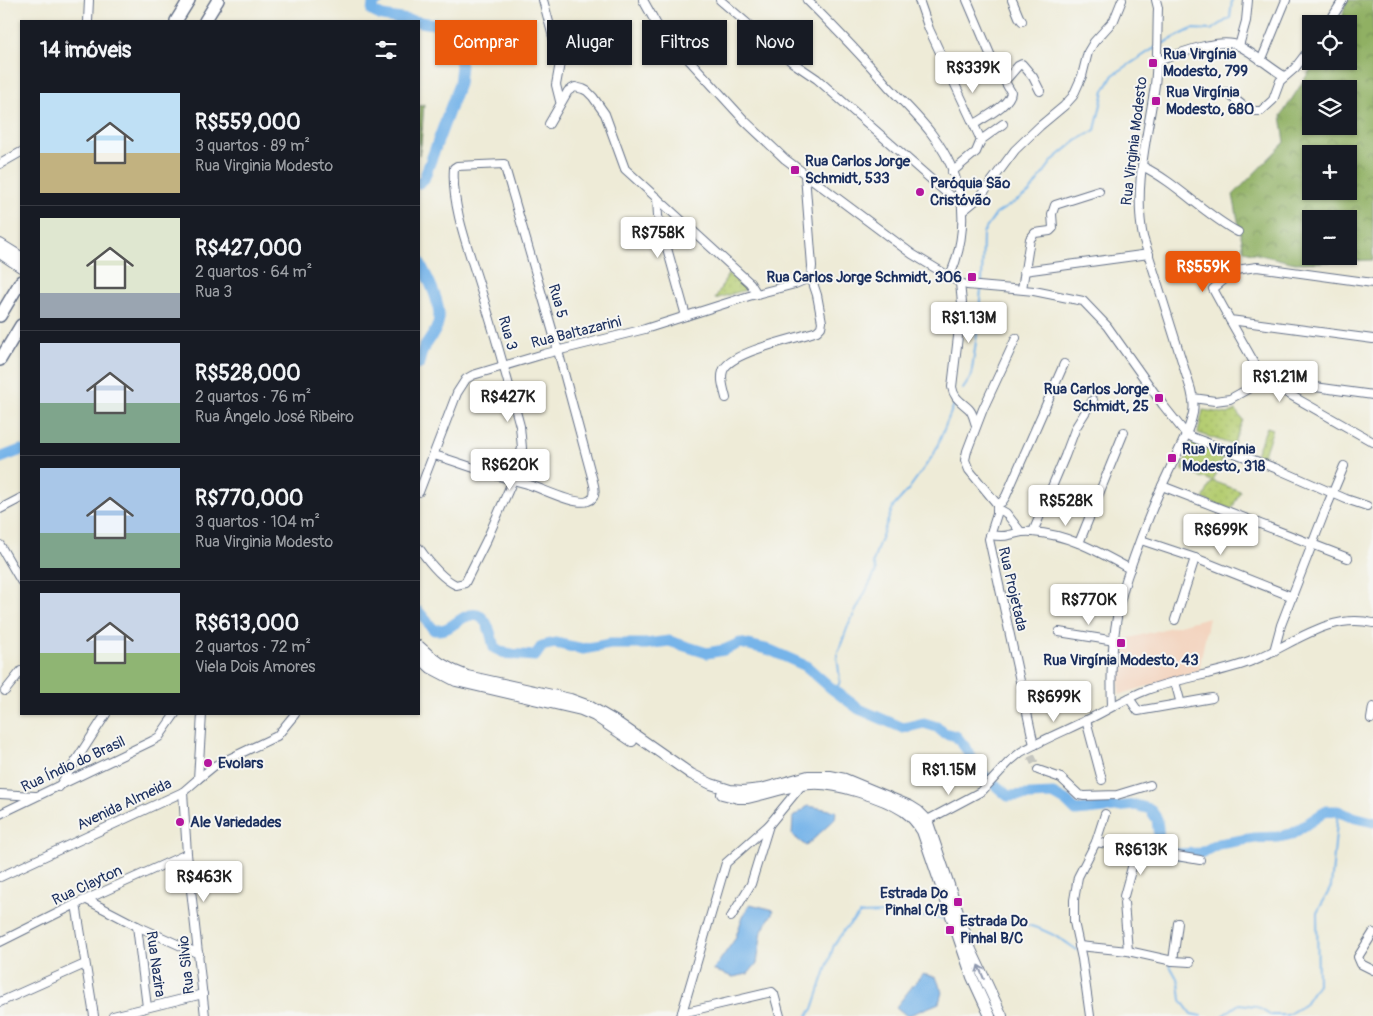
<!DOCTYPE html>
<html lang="pt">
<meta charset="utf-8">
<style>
:root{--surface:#171b24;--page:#20242c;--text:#f1f3f6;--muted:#9ea1a6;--line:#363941;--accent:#ea580c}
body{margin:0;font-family:Pangolin,sans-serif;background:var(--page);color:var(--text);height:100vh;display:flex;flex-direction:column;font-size:19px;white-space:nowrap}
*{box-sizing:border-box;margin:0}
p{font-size:16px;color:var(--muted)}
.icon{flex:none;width:28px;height:28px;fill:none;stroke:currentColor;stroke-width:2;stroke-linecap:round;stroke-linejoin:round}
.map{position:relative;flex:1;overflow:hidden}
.panel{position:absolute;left:20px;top:20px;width:400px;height:695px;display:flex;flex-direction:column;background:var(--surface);border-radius:0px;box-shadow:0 1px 4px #0004}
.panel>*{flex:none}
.banner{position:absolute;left:435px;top:20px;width:475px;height:45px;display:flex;gap:10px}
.controls{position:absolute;left:1302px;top:15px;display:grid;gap:10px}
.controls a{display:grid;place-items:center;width:55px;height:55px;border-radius:0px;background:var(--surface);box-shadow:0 1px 4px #0004;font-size:25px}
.price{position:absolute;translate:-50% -42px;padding:0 11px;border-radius:5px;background:#fff;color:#222;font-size:16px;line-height:32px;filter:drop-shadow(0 1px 2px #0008)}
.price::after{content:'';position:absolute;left:50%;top:30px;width:15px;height:11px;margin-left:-8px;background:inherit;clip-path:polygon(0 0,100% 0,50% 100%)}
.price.active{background:var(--accent);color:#fff}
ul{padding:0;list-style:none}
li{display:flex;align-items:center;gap:15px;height:125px;padding:0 20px}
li+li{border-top:1px solid var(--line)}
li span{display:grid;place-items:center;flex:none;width:140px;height:100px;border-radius:0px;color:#555}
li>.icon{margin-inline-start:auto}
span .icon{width:60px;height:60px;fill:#fffc;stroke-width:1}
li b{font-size:21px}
h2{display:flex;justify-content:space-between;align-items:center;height:60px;padding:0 20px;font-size:21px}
.chip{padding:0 18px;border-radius:0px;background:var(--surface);box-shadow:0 1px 4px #0004;font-size:18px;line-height:45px}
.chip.active{background:var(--accent);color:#fff}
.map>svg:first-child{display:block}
</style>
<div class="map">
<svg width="1373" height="1016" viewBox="0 0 1373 1016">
<defs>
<pattern id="green-dots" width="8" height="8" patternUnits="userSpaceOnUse" patternTransform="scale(1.25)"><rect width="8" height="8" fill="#b5cd72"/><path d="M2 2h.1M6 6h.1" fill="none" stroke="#9bb065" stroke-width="1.8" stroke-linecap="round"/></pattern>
<pattern id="forest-crowns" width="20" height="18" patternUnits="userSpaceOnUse" patternTransform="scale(1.25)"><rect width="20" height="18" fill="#90b064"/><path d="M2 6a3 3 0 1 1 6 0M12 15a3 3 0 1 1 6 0" fill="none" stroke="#759056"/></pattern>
</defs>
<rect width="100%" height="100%" fill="#f6f6f2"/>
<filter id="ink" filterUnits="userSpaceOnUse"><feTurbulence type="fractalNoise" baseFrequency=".02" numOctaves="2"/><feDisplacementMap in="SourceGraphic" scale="10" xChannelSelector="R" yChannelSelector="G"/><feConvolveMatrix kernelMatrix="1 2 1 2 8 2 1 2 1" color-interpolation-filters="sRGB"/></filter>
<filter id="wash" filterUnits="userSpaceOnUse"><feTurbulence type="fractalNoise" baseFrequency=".0096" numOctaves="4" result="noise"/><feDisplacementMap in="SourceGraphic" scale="20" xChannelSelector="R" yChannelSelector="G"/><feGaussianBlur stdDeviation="1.12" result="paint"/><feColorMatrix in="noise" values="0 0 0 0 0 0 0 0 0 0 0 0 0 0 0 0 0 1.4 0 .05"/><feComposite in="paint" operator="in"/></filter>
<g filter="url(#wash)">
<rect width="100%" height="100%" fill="#eeebd7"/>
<!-- built -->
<polygon fill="#f3d4bf" points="1209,617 1199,670 1119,695 1119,641"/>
<!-- green -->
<g fill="url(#green-dots)" stroke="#687e68">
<polygon points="728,274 744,286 745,290 715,299"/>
<polygon points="1203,410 1228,414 1235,410 1243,420 1233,445 1198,433"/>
<polygon points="1267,427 1273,429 1263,457 1256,454"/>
<polygon points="1192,443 1224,456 1213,481 1240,491 1232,509 1203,499 1212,481 1182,470"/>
</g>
<!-- forest -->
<g fill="url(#forest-crowns)" stroke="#567061" fill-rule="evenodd">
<path d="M1346,0H1373V260L1295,263L1244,251L1233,195L1285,142L1281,116L1316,61H1349V24H1341ZM1311,89H1349V126H1311ZM1311,154H1349V191H1311ZM1311,219H1349V256H1311Z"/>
<polygon points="424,104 421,144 419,155 419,106"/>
</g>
<!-- water -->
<g fill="#76b4e9" stroke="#4872a4">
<polygon points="808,806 836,811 835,819 806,846 792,835 793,817"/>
<polygon points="750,904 774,910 762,931 757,963 748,974 733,977 713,970 735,939 743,916"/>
<polygon points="922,974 936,977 942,992 939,1003 907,1016 896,1007"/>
</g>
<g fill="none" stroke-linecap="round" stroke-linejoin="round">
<!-- stream -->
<g stroke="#76b4e9" stroke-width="2">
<polyline points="1160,45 1192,29 1211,30 1230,18 1232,0"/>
<polyline points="982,284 983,233 996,214 1029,193 1053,160 1076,141 1095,130 1104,91 1113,75 1156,47"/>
<polyline points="963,389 971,377 977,334 981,289"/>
<polyline points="836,692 840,681 837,655 848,626 876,571 873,563 878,546 893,507 908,490 934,454 955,402"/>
<path d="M969,920C1011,918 1043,924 1077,950"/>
<polyline points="1169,964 1179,982 1181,1000 1191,1014 1201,1016"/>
<polyline points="807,1016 813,1009 834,945 845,929 860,914 885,913 944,919"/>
<polyline points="1222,1016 1239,1004 1255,1006 1270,1015 1287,1015 1304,1005 1318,984 1317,913 1331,887 1338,811"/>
</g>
<!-- river -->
<g stroke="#76b4e9" stroke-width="11">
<polyline points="379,0 373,4 372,11 382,16 440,25 457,49 461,65 459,84 424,179 419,183"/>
<path d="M419,261C428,279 446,309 436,329C428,345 422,345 419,364"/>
<polyline points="0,458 21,450"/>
<path d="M419,612L434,630C437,630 442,630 445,629C452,627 458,620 465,617C486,607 491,633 494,648L507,654L535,656L542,646L555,643L583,649L610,644H646L669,641L707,653L724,650L740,643L770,650L806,666L831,688L859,709L903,728L924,723L937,727L944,733L956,736L965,747L980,772L1008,796L1053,794L1067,802L1076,811L1135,805L1150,809L1157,819L1160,847L1172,854L1201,853L1218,844L1255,838L1278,837L1292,834L1326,811H1338L1349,816L1373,822"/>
</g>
</g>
</g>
<g filter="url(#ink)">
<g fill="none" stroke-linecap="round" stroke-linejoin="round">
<!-- minor-tunnel -->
<polyline stroke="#c4c5bf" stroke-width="8" stroke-dasharray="8 4" stroke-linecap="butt" points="1031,756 1038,770"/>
<defs>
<g id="minor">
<polyline points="543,0 560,63 556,85 560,101"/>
<polyline points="643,0 657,25 745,121 785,159 912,254 960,283 967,285 1034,291 1083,301 1107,326 1163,405 1186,434 1194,438 1275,468 1346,499 1367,506"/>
<polyline points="720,0 792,62 817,79 950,196 961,198"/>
<path d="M807,0C835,28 862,56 888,86C902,101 918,116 931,133C965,177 971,226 950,276"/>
<polyline points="919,0 929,29 981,140 976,152 952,172"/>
<path d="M967,0L993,61L1011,92C1010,105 985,117 975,124"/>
<polyline points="1012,0 1019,17 1022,21"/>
<polyline points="88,21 89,0"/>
<polyline points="1328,24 1343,0"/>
<polyline points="571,35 580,48"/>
<polyline points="1239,46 1246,21 1248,0"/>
<polyline points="1261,61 1286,0"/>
<path d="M1156,62C1175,55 1221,36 1239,46C1255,54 1269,67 1284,76"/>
<polyline points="560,63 585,45"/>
<polyline points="1005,81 1018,66 1022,64 1033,77 1040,91"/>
<polyline points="1226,92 1247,109 1255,111 1261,111 1273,100 1280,81 1295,68 1311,47"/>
<polyline points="549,124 568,91 575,87 583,89 587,91 593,97 605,114 625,169 750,283 757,294"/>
<polyline points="981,140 1003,124"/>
<polyline points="0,164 21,152"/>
<path d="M1142,166C1177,183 1204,214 1238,232"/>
<polyline points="657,198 658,216 686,316"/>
<polyline points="963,211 980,197 1015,150 1040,126 1064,106 1073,96 1082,76 1088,52 1094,42 1114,20 1122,0"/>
<polyline points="1024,271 1149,254"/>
<path d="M960,283L962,303L952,387C954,399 961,401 969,409C973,413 974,420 976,425"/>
<polyline points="1373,283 1257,267 1236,270 1213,289 1230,320 1373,339"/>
<polyline points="1022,289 1030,239 1035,233 1050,231 1053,228 1052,214 1055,205 1099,191"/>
<polyline points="1230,320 1264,380 1373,442"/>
<path d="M726,398C724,389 720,380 723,371C730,351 797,339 817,331L821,327L822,322L817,295L811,277L812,266L805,175"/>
<polyline points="1193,398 1215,401 1230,399 1264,380 1373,395"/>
<polyline points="1162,486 1348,558"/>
<polyline points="419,492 457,393 466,379 473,375 544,354 645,329 749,296 795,284 811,277"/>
<polyline points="997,504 969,470 965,460 967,451 983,409 1016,338"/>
<polyline points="997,508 1006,513 1020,531"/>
<polyline points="0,509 21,498"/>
<polyline points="1033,532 1065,456 1076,427 1093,400"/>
<path d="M990,535C996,536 1003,537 1009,535C1019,533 1021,531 1032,532C1068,534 1099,552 1130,569"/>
<polyline points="1141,540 1195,558 1293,597"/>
<polyline points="1079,543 1124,432"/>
<polyline points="0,545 21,581"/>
<path d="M419,548C428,561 441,578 456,585L465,583L487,539L513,480L522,448L520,426C508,381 495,335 481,290C470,253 451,207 454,168L457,166L504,164L554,336L593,481C595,488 597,498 588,501C576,506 543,489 530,485C519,481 507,479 496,475C475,469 455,461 434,455"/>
<polyline points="1175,620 1195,558"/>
<polyline points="1059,632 1115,641"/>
<polyline points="1274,651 1281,625 1325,511 1344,466"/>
<polyline points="1175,682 1181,704"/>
<polyline points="5,691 21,671"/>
<polyline points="1129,698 1138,711 1212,698"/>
<path d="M1112,705C1110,663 1114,617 1127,577C1139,542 1152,506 1168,473C1176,455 1187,437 1192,417C1195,408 1193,399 1191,390L1143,237C1133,186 1148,135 1155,85C1158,59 1157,33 1158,8L1156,0"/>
<polyline points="1371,719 1373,707"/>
<polyline points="1086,720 1102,780"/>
<polyline points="1034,745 989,539 997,514 997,504 1002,502 1006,496 1064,364"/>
<polyline points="1038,770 1061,778 1079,795 1084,796 1117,795 1150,785"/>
<polyline points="198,779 214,766 277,736 295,714"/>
<polyline points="59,787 106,714"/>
<polyline points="183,792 187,854 205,1016"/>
<polyline points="0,794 35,796"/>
<polyline points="0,814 152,741 159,737 175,714"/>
<path d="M922,823L982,791L1009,762L1021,752C1044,739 1069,729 1093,717C1111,708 1128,697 1147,690C1180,678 1216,674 1249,662C1290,647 1327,612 1373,623"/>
<polyline points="1096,842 1200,860"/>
<polyline points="0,877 183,792 198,779 202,714"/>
<polyline points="1124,896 1137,849"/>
<polyline points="87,900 137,926 199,954"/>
<polyline points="1124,903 1128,951"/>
<polyline points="76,904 94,1016"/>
<polyline points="731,917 751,884 769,825 801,786"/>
<polyline points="137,926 147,1007"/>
<polyline points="1373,933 1358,957 1361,964 1373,970"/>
<polyline points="0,942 76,904 187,854"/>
<polyline points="1079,946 1128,951 1173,961 1190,962"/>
<polyline points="1173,961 1178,923"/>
<polyline points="0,1002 85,964"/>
<polyline points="682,1013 772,992 774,994 780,1016"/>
<polyline points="113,1016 203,994"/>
<polyline points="681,1016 726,863 769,825"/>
<polyline points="1090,1016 1082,959 1074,922 1074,900 1078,877 1096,842 1105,814"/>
</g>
<g id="major">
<polyline points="0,244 21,257"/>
<polyline points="0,253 21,267"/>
<path d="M419,646C433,660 448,669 467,676L570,699L589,706L615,721L691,774L711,784L730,790L743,791L761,789L808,776H830L845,779L910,806L918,811L927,820L971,950L1002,1016"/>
<polyline points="419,657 431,668 456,681 581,710 595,716 632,741"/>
<path d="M722,794L738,798H747C768,794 790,785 811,784C835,782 884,798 904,811C911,816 917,823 922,831L972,977L990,1016"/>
</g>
<g id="highway">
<polyline points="176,21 189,0"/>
<polyline points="205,21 218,0"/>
<polyline points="0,316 21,281"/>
<polyline points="0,360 21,325"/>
</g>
</defs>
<!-- minor casing -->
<use href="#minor" stroke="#657188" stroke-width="10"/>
<!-- major casing -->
<use href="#major" stroke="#657188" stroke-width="12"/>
<!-- highway casing -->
<use href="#highway" stroke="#657188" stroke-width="14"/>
<!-- minor -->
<use href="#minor" stroke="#fff" stroke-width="8"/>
<!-- major -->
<use href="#major" stroke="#fff" stroke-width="10"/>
<!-- highway -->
<use href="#highway" stroke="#fff" stroke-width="11"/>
</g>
<!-- one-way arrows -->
<defs><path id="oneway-shaft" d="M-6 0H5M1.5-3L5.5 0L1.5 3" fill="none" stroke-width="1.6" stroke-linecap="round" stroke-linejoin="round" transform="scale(1.25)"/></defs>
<use stroke="#8d97ae" href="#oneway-shaft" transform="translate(981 972) rotate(-113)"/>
</g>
<!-- markers -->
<g fill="#b5179e" stroke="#f6f6f2" stroke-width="2">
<rect x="1148" y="58" width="10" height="10" rx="2.5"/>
<rect x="1151" y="96" width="10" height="10" rx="2.5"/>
<rect x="790" y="165" width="10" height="10" rx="2.5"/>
<circle cx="920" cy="192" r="5"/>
<rect x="967" y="272" width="10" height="10" rx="2.5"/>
<rect x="1154" y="393" width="10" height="10" rx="2.5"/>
<rect x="1167" y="453" width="10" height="10" rx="2.5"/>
<rect x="1116" y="638" width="10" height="10" rx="2.5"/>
<circle cx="208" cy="763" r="5"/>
<circle cx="180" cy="822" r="5"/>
<rect x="953" y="897" width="10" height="10" rx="2.5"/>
<rect x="945" y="925" width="10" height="10" rx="2.5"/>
</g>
<g text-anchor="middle" stroke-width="4" stroke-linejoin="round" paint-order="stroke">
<!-- poi labels -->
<g font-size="15" font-weight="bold" fill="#1b2f5e" stroke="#f6f6f2" text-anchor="start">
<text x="1163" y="59">Rua Virgínia<tspan x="1163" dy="17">Modesto, 799</tspan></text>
<text x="1166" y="97">Rua Virgínia<tspan x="1166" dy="17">Modesto, 680</tspan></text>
<text x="805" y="166">Rua Carlos Jorge<tspan x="805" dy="17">Schmidt, 533</tspan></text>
<text x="930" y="188">Paróquia São<tspan x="930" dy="17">Cristóvão</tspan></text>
<text x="962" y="282" text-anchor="end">Rua Carlos Jorge Schmidt, 306</text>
<text x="1149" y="394" text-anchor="end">Rua Carlos Jorge<tspan x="1149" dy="17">Schmidt, 25</tspan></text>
<text x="1182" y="454">Rua Virgínia<tspan x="1182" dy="17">Modesto, 318</tspan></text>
<text x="1121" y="665" text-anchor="middle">Rua Virgínia Modesto, 43</text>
<text x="218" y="768">Evolars</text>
<text x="190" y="827">Ale Variedades</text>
<text x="948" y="898" text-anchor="end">Estrada Do<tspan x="948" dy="17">Pinhal C/B</tspan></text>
<text x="960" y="926">Estrada Do<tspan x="960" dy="17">Pinhal B/C</tspan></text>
</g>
<!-- street labels -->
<g font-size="15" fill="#1b2f5e" stroke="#f6f6f2">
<text transform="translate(1134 141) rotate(-83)" y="5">Rua Virginia Modesto</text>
<text transform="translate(558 301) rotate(74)" y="5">Rua 5</text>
<text transform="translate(576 332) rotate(-14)" y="5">Rua Baltazarini</text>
<text transform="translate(508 333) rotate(74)" y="5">Rua 3</text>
<text transform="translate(1013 589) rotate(77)" y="5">Rua Projetada</text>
<text transform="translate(73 764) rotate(-25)" y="5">Rua Índio do Brasil</text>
<text transform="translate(124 804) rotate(-25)" y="5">Avenida Almeida</text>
<text transform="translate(87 885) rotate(-25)" y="5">Rua Clayton</text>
<text transform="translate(156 964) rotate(82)" y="5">Rua Nazira</text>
<text transform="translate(186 965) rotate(-96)" y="5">Rua Silvio</text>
</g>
</g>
</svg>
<div class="controls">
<a><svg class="icon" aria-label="locate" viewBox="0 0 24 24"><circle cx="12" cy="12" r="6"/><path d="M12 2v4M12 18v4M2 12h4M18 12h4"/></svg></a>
<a><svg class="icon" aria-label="layers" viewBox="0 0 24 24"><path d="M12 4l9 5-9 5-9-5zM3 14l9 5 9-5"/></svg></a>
<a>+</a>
<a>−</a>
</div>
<b class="price" style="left:973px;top:94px">R$339K</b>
<b class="price" style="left:658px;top:259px">R$758K</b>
<b class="price active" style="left:1203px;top:293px">R$559K</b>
<b class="price" style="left:969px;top:344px">R$1.13M</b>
<b class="price" style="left:1280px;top:403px">R$1.21M</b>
<b class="price" style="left:508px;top:423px">R$427K</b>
<b class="price" style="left:510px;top:491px">R$620K</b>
<b class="price" style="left:1066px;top:527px">R$528K</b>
<b class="price" style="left:1221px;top:556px">R$699K</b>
<b class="price" style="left:1089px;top:626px">R$770K</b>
<b class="price" style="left:1054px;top:723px">R$699K</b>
<b class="price" style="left:949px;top:796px">R$1.15M</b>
<b class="price" style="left:1141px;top:876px">R$613K</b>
<b class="price" style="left:204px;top:903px">R$463K</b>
<div class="banner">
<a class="chip active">Comprar</a>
<a class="chip">Alugar</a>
<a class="chip">Filtros</a>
<a class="chip">Novo</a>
</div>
<section class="panel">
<h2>14 imóveis<svg class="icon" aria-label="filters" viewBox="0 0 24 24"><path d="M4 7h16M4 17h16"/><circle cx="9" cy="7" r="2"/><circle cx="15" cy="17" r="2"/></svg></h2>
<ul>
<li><span style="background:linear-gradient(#bfe0f5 60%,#c2b280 0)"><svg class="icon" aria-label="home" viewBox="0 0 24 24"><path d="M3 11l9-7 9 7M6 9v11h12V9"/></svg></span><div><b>R$559,000</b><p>3 quartos · 89 m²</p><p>Rua Virginia Modesto</p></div></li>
<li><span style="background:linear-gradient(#dfe7d0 75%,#9aa5b1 0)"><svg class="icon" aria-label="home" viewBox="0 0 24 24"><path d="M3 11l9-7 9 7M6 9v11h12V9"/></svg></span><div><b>R$427,000</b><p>2 quartos · 64 m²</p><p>Rua 3</p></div></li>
<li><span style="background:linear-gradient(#c9d6e8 60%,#7fa58c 0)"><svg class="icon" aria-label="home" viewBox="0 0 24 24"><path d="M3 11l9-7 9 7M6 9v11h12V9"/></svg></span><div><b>R$528,000</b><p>2 quartos · 76 m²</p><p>Rua Ângelo José Ribeiro</p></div></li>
<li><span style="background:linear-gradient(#a9c7e8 65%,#7fa58c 0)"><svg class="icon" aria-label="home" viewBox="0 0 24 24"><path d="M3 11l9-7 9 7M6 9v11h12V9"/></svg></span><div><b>R$770,000</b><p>3 quartos · 104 m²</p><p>Rua Virginia Modesto</p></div></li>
<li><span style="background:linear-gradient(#c9d6e8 60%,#8fb573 0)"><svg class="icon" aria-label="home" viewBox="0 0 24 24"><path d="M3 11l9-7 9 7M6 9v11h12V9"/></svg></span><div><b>R$613,000</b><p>2 quartos · 72 m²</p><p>Viela Dois Amores</p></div></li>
</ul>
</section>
</div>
